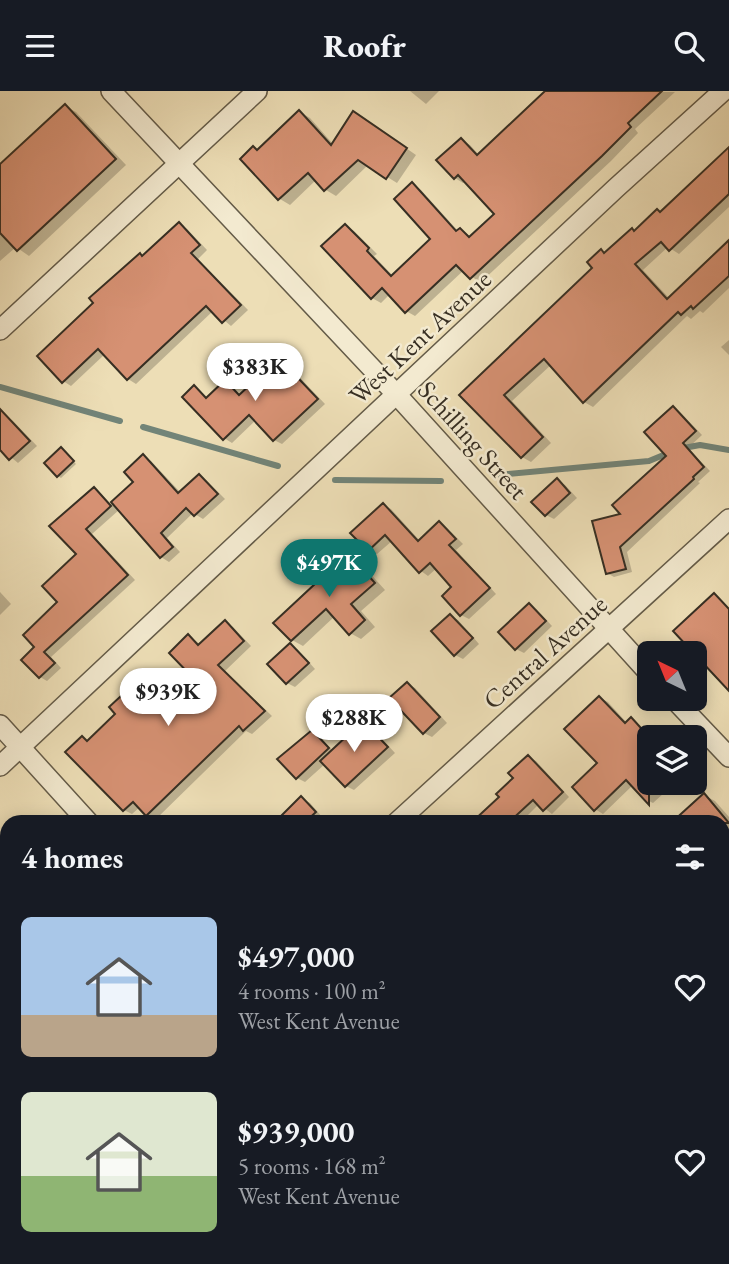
<!DOCTYPE html>
<meta charset="utf-8">
<style>
:root{--surface:#171b24;--page:#242831;--text:#f1f3f6;--muted:#9ea1a6;--accent:#0f766e}
body{margin:0;font-family:"EB Garamond",serif;background:var(--page);color:var(--text);height:100vh;display:flex;flex-direction:column;font-size:26px;white-space:nowrap}
*{box-sizing:border-box;margin:0}
p{font-size:23px;color:var(--muted)}
.icon{flex:none;width:38px;height:38px;fill:none;stroke:currentColor;stroke-width:2;stroke-linecap:round;stroke-linejoin:round}
.map{position:relative;flex:1;overflow:hidden}
.panel{position:absolute;left:0px;top:724px;width:730px;height:450px;display:flex;flex-direction:column;background:var(--surface);border-radius:21px 21px 0 0;box-shadow:0 4px 18px #0003}
.panel>*{flex:none}
.needle{width:46px;rotate:317deg}
.buttons{position:absolute;left:637px;top:550px;display:grid;gap:14px}
.buttons a{display:grid;place-items:center;width:70px;height:70px;border-radius:10px;background:var(--surface);box-shadow:0 4px 18px #0003;font-size:35px}
.price{position:absolute;translate:-50% -60px;padding:0 16px;border-radius:24px;background:#fff;color:#222;font-size:23px;line-height:46px;filter:drop-shadow(0 2px 4px #0008)}
.price::after{content:'';position:absolute;left:50%;top:42px;width:21px;height:16px;margin-left:-10px;background:inherit;clip-path:polygon(0 0,100% 0,50% 100%)}
.price.selected{background:var(--accent);color:#fff}
ul{padding:0;list-style:none}
li{display:flex;align-items:center;gap:21px;height:175px;padding:0 21px}
li span{display:grid;place-items:center;flex:none;width:196px;height:140px;border-radius:10px;color:#555}
li>.icon{margin-inline-start:auto}
span .icon{width:84px;height:84px;fill:#fffc;stroke-width:1}
li b{font-size:30px}
h2{display:flex;justify-content:space-between;align-items:center;height:84px;padding:0 21px;font-size:30px}
header{display:flex;justify-content:space-between;align-items:center;height:91px;padding:0 21px;background:var(--surface);font-size:32px;font-weight:800}
.map>svg:first-child{display:block}
</style>
<header><svg class="icon" aria-label="menu" viewBox="0 0 24 24"><path d="M4 6h16M4 12h16M4 18h16"/></svg>Roofr<svg class="icon" aria-label="search" viewBox="0 0 24 24"><circle cx="10" cy="10" r="6"/><path d="M15 15l6 6"/></svg></header>
<div class="map">
<svg width="729" height="1173" viewBox="0 0 729 1173">
<rect width="100%" height="100%" fill="#eddeb6"/>
<filter id="stains"><feTurbulence type="fractalNoise" baseFrequency=".00286" numOctaves="4"/><feColorMatrix values="0 0 0 0 .2 0 0 0 0 .09 0 0 0 0 .02 0 0 0 .5 -.17"/></filter>
<radialGradient id="worn" r=".72"><stop offset=".6" stop-color="#630" stop-opacity="0"/><stop offset="1" stop-color="#630" stop-opacity=".3"/></radialGradient>
<!-- shadow -->
<g fill="#0003">
<polygon points="410,0 439,0 426,13"/>
<polygon points="548,0 675,1 635,38 638,42 611,70 480,192 464,179 415,225 406,220 390,203 381,212 372,207 324,155 345,135 354,140 377,163 374,165 393,185 433,149 412,93 421,99 459,141 461,139 471,146 496,123 466,90 463,92 455,87 461,49 470,54 479,64"/>
<polygon points="65,15 76,21 126,74 29,165 16,156 0,170 0,74"/>
<polygon points="300,21 310,27 333,53 364,28 416,64 397,92 368,74 336,105 326,99 316,89 290,114 280,108 242,68 258,60"/>
<polygon points="729,68 729,116 679,163 668,156 643,179 670,208 729,152 729,197 703,222 700,220 691,228 687,225 593,316 584,311 552,273 512,310 551,352 531,371 522,366 462,304 594,177 605,163"/>
<polygon points="179,133 187,138 207,159 198,168 248,219 231,235 213,220 136,293 128,288 105,263 71,295 63,290 143,166"/>
<polygon points="729,249 729,264 721,256"/>
<polygon points="279,269 287,273 325,313 282,353 274,349 256,329 232,352 224,347 195,296 208,307 225,291 241,305"/>
<polygon points="673,317 680,321 702,344 688,357 710,380 698,391 700,392 627,461 632,481 614,486 607,482 623,424 668,365"/>
<polygon points="6,325 13,330 37,355 18,372 0,357 0,331"/>
<polygon points="65,360 76,373 61,387 58,385"/>
<polygon points="143,366 151,370 181,402 199,385 207,390 225,408 203,428 193,422 167,447 180,461 169,471 161,466 119,419 92,443 135,489 51,566 61,577 47,590 40,586 37,556 59,511 78,464 94,398 111,413 136,391"/>
<polygon points="557,389 565,394 577,407 554,428 546,424"/>
<polygon points="383,414 391,418 420,450 440,432 447,437 463,453 456,459 496,503 469,528 461,524 454,496 437,477 428,485 421,480 392,450 377,463 369,459"/>
<polygon points="346,462 357,468 385,499 361,520 375,536 361,548 350,542 335,525 303,555 292,549"/>
<polygon points="0,501 11,513 0,524"/>
<polygon points="529,514 537,519 552,535 524,562 516,558"/>
<polygon points="450,525 458,529 479,553 463,568 455,564"/>
<polygon points="225,531 233,536 251,555 225,580 272,625 252,643 246,640 155,729 140,716 132,723 124,719 88,651 118,623 134,595 142,600 165,625 200,592 189,545 201,554"/>
<polygon points="290,554 298,559 315,578 295,596 287,592 270,573"/>
<polygon points="407,593 415,597 447,632 432,646 424,642"/>
<polygon points="600,607 608,611 627,632 631,628 650,645 640,654 649,664 649,691 675,692 653,712 645,708 633,694 603,723 595,718 600,672"/>
<polygon points="363,632 371,636 395,662 354,699 346,695 325,673 305,691 297,687 312,642 320,646 333,660"/>
<polygon points="528,666 536,670 569,706 552,723 539,713 520,732 474,732 501,706"/>
<polygon points="704,704 715,710 729,726 729,795 723,800 723,732"/>
<polygon points="302,708 310,712 322,726 317,732 292,732"/>
<polygon points="21,727 29,731 30,732 16,732"/>
<polygon points="7,740 7,864 0,871 0,747"/>
<polygon points="729,914 729,991 723,984 723,920"/>
<polygon points="0,963 7,967 7,1029 2,1026 0,1028"/>
<polygon points="729,1102 729,1123 723,1116 723,1108"/>
<polygon points="7,1158 7,1167 51,1167 45,1173 0,1173 0,1165"/>
<polygon points="75,1167 113,1167 118,1173 80,1173"/>
<polygon points="266,1167 284,1167 290,1173 260,1173"/>
<polygon points="564,1167 599,1167 605,1173 558,1173"/>
</g>
<g fill="none" stroke-linecap="round" stroke-linejoin="round">
<!-- stream -->
<g stroke="#728478" stroke-width="6">
<polyline points="0,296 120,330"/>
<polyline points="143,336 278,375"/>
<polyline points="497,384 649,370 678,358 700,354 729,359"/>
<polyline points="335,389 441,390"/>
</g>
</g>
<!-- building -->
<g fill="#d69173" stroke="#372f23" stroke-width="2">
<polygon points="545,0 662,0 628,32 631,36 602,65 470,188 456,174 405,222 382,197 371,208 321,155 345,133 369,157 367,160 391,185 430,148 394,108 412,91 456,140 460,137 469,146 494,123 458,84 454,88 436,69 461,47 477,64"/>
<polygon points="65,13 116,68 17,160 0,142 0,73"/>
<polygon points="299,19 331,54 353,20 407,57 386,88 358,69 324,100 308,82 278,109 240,68 253,55 257,59"/>
<polygon points="729,56 729,103 669,160 661,151 635,173 667,208 729,149 729,185 693,218 691,215 681,224 678,221 583,312 544,268 504,304 543,346 521,367 459,304 592,177 587,171 601,158 604,162 632,137 634,140 657,118 660,121"/>
<polygon points="179,131 200,154 191,162 241,214 222,232 206,215 127,289 98,258 62,292 37,265 93,212 89,207 140,162 142,165"/>
<polygon points="279,267 318,308 273,350 249,324 223,349 182,306 194,294 206,307 225,289 239,304"/>
<polygon points="673,315 696,340 683,352 704,376 693,386 694,388 620,456 626,478 606,483 592,430 620,423 612,414 666,365 644,341"/>
<polygon points="0,318 30,350 9,369 0,359"/>
<polygon points="61,356 74,370 57,386 44,372"/>
<polygon points="143,363 178,402 199,383 218,403 194,425 186,417 161,442 173,456 160,467 111,411 133,391 124,381"/>
<polygon points="557,387 570,402 545,425 531,411"/>
<polygon points="94,396 111,415 86,438 128,484 44,561 55,572 39,587 21,569 34,556 23,544 57,511 42,495 76,463 49,435"/>
<polygon points="383,412 418,450 439,430 456,448 449,454 490,497 460,525 442,505 451,496 430,472 419,482 385,444 368,460 350,442"/>
<polygon points="346,460 375,492 351,513 365,529 349,544 326,518 291,550 273,532 317,491 315,488"/>
<polygon points="714,502 729,518 729,600 673,540"/>
<polygon points="529,512 546,530 515,559 498,541"/>
<polygon points="450,523 473,547 454,565 431,540"/>
<polygon points="225,529 244,550 218,574 265,620 243,640 239,635 146,725 133,711 123,720 65,661 82,645 87,650 115,623 109,616 134,593 163,624 198,592 169,562 188,543 198,554"/>
<polygon points="290,552 309,572 286,593 267,573"/>
<polygon points="407,591 440,626 423,643 389,607"/>
<polygon points="599,605 625,632 631,626 649,646 649,714 626,689 594,720 572,696 597,672 564,638"/>
<polygon points="363,630 388,656 345,696 320,670"/>
<polygon points="312,639 329,657 296,688 277,668"/>
<polygon points="528,664 563,701 543,720 533,709 508,732 471,732 499,706 496,703 513,687 508,682"/>
<polygon points="704,702 729,732 671,732"/>
<polygon points="301,705 316,721 304,732 274,732"/>
</g>
<g fill="none" stroke-linecap="round" stroke-linejoin="round">
<defs>
<g id="street">
<polyline points="111,0 397,304 649,582"/>
<polyline points="0,239 257,0"/>
<polyline points="673,607 729,666"/>
<polyline points="0,634 89,732"/>
<polyline points="0,675 616,97 723,0"/>
<polyline points="396,732 729,428"/>
<polyline points="723,861 729,855"/>
<polyline points="0,1097 7,1091"/>
<polyline points="493,1167 498,1173"/>
<polyline points="389,1173 395,1167"/>
</g>
</defs>
<!-- street casing -->
<use href="#street" stroke="#645b48" stroke-width="22"/>
<!-- street -->
<use href="#street" stroke="#f3ead0" stroke-width="19"/>
</g>
<g text-anchor="middle" stroke-width="5" stroke-linejoin="round" paint-order="stroke">
<!-- street labels -->
<g font-size="26" fill="#372f23" stroke="#f3ead0">
<text transform="translate(420 246) rotate(-43)" y="9">West Kent Avenue</text>
<text transform="translate(473 349) rotate(48)" y="9">Schilling Street</text>
<text transform="translate(545 561) rotate(-42)" y="9">Central Avenue</text>
</g>
</g>
<rect width="100%" height="100%" filter="url(#stains)"/>
<rect width="100%" height="100%" fill="url(#worn)"/>
</svg>
<div class="buttons">
<a><svg class="needle" viewBox="-14 -14 28 28"><path d="M0-13l5 13h-10z" fill="#e53935"/><path d="M0 13l5-13h-10z" fill="#9ea1a6"/></svg></a>
<a><svg class="icon" aria-label="layers" viewBox="0 0 24 24"><path d="M12 4l9 5-9 5-9-5zM3 14l9 5 9-5"/></svg></a>
</div>
<b class="price" style="left:255px;top:312px">$383K</b>
<b class="price selected" style="left:329px;top:508px">$497K</b>
<b class="price" style="left:168px;top:637px">$939K</b>
<b class="price" style="left:354px;top:663px">$288K</b>
<section class="panel">
<h2>4 homes<svg class="icon" aria-label="filters" viewBox="0 0 24 24"><path d="M4 7h16M4 17h16"/><circle cx="9" cy="7" r="2"/><circle cx="15" cy="17" r="2"/></svg></h2>
<ul>
<li><span style="background:linear-gradient(#a9c7e8 70%,#b9a48a 0)"><svg class="icon" aria-label="home" viewBox="0 0 24 24"><path d="M3 11l9-7 9 7M6 9v11h12V9"/></svg></span><div><b>$497,000</b><p>4 rooms · 100 m²</p><p>West Kent Avenue</p></div><svg class="icon" aria-label="heart" viewBox="0 0 24 24"><path d="M12 20l-8-8c-3-5 5-10 8-4 3-6 11-1 8 4z"/></svg></li>
<li><span style="background:linear-gradient(#dfe7d0 60%,#8fb573 0)"><svg class="icon" aria-label="home" viewBox="0 0 24 24"><path d="M3 11l9-7 9 7M6 9v11h12V9"/></svg></span><div><b>$939,000</b><p>5 rooms · 168 m²</p><p>West Kent Avenue</p></div><svg class="icon" aria-label="heart" viewBox="0 0 24 24"><path d="M12 20l-8-8c-3-5 5-10 8-4 3-6 11-1 8 4z"/></svg></li>
</ul>
</section>
</div>
